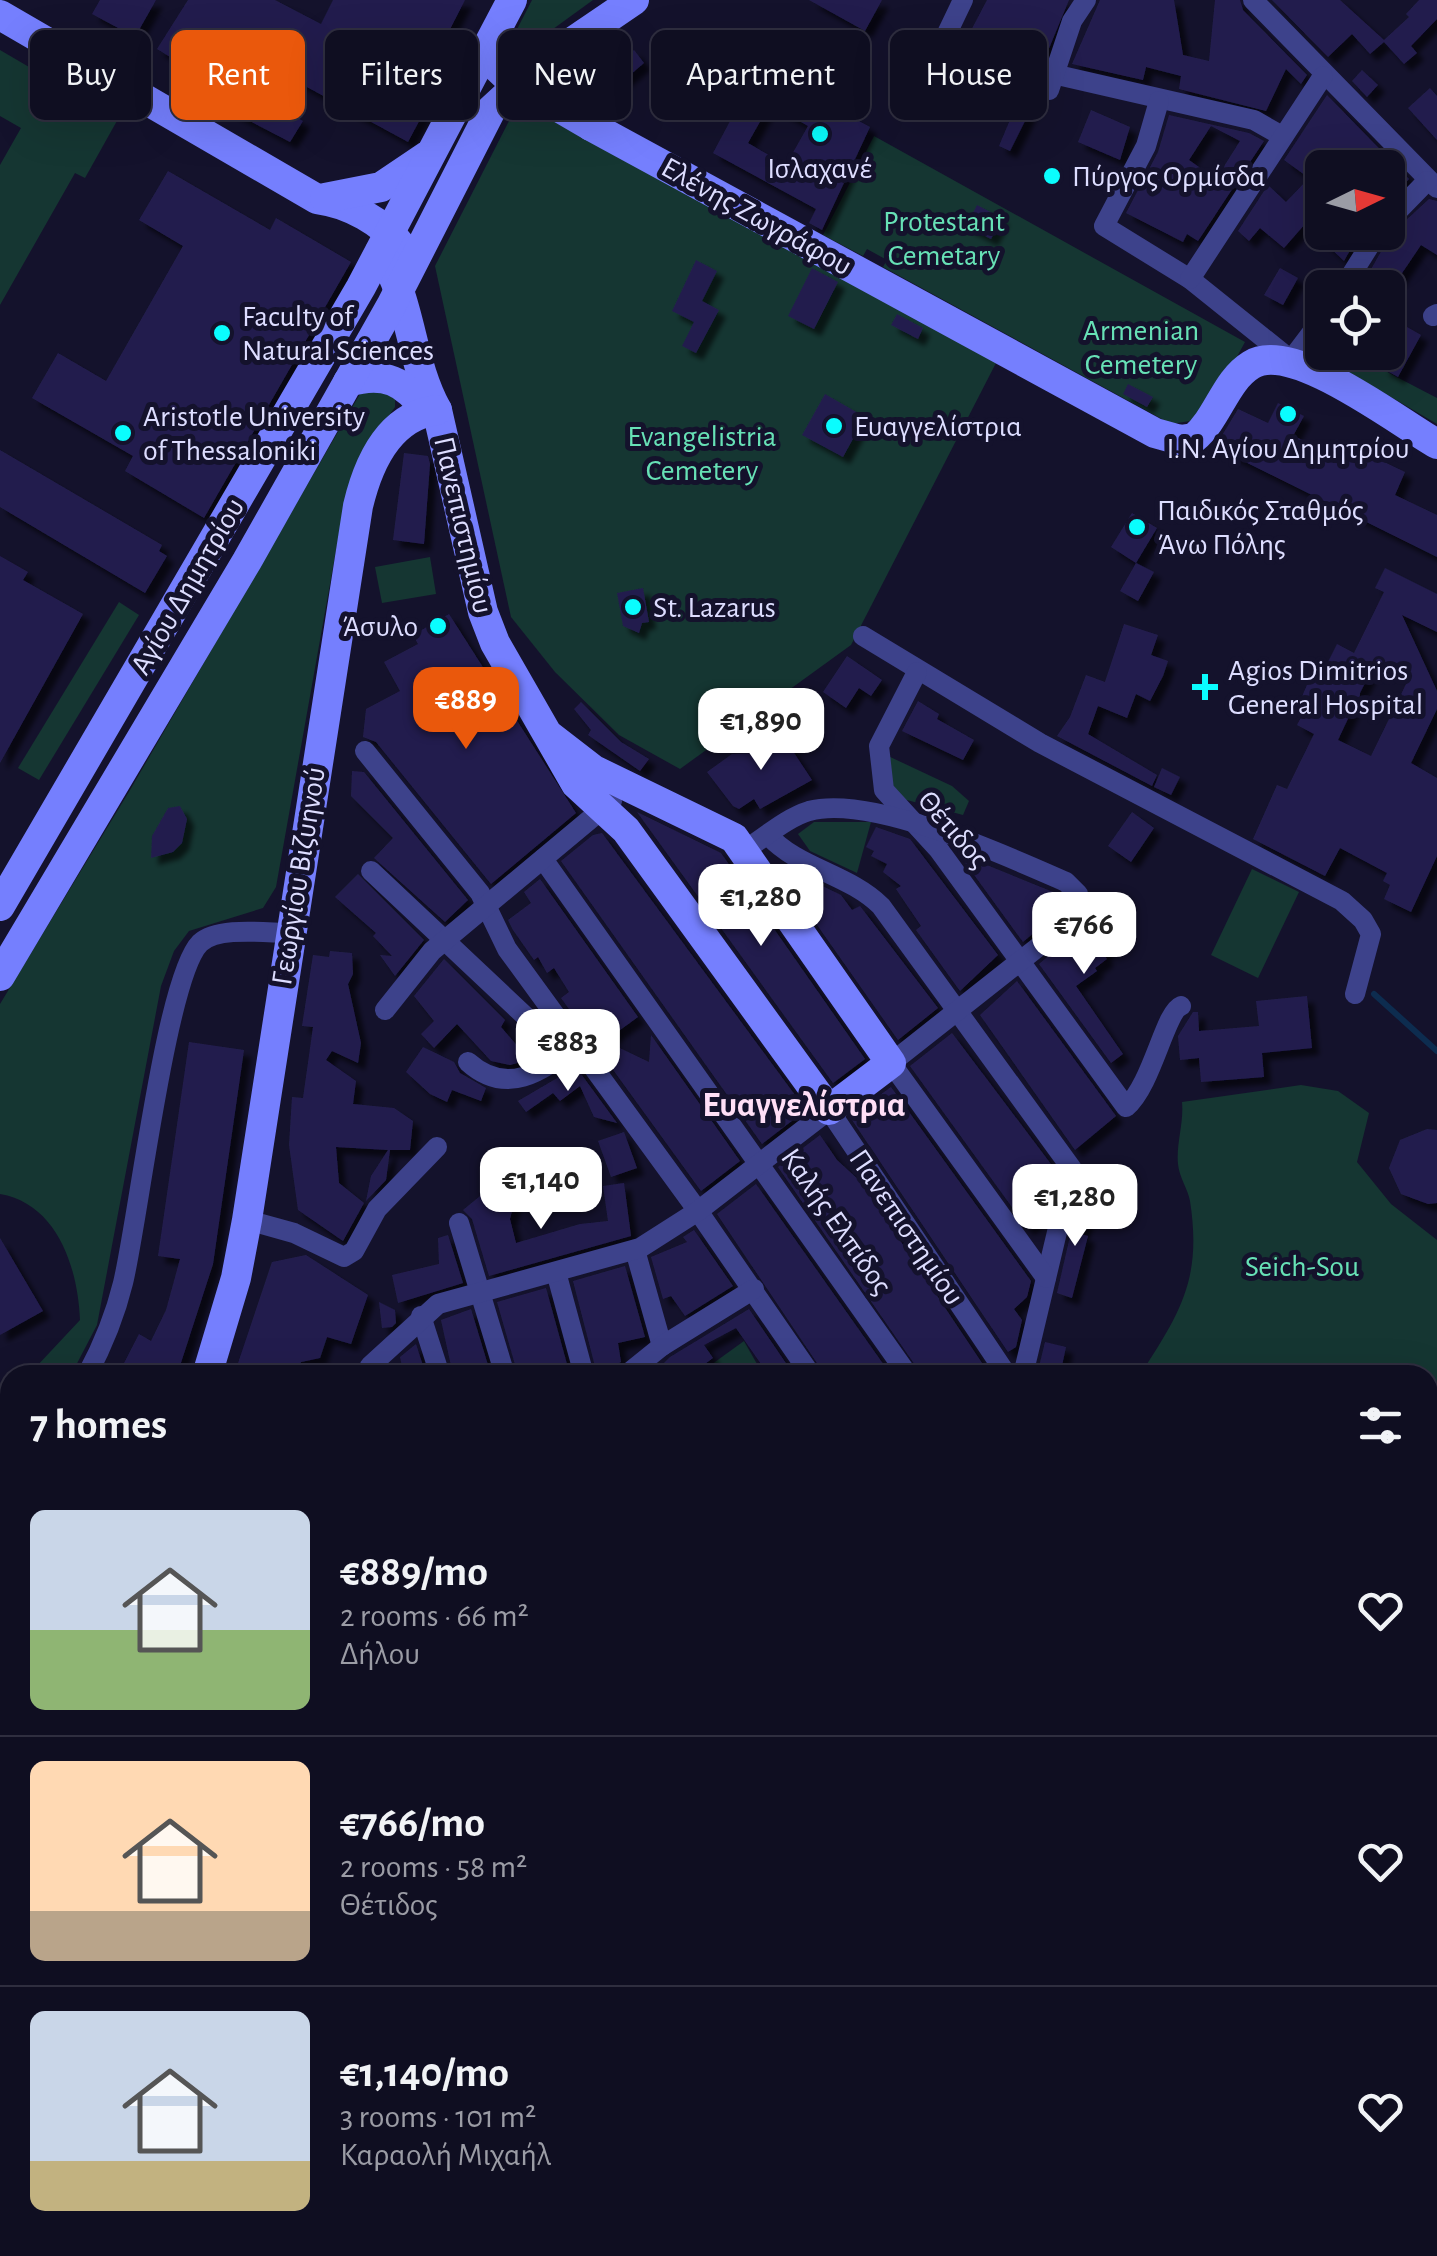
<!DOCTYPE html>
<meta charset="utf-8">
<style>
:root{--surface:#0f0e21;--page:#18172a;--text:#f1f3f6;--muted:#9b9ca5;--line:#2f2e3f;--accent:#ea580c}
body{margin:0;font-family:"Alegreya Sans",sans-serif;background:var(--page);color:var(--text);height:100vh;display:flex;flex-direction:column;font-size:38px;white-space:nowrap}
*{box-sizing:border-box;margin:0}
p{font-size:32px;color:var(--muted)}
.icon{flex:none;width:55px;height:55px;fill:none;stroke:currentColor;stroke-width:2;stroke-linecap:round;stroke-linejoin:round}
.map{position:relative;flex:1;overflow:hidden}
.side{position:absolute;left:0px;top:1365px;width:1438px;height:892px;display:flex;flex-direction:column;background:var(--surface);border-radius:30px 30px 0 0;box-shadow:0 10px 40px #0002,0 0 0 2px var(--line)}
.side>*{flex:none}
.hud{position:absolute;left:30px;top:30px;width:1378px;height:90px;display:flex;gap:20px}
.needle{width:65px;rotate:85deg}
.fabs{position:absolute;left:1305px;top:150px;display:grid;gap:20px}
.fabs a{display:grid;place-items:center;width:100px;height:100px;border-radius:15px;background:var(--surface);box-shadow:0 10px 40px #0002,0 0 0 2px var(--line);font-size:50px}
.price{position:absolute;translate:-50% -85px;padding:0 22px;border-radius:20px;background:#fff;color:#222;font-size:32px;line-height:65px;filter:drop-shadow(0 2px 5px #0008)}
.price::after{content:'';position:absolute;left:50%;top:60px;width:30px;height:22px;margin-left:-15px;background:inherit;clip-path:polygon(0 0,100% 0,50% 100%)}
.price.current{background:var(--accent);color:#fff}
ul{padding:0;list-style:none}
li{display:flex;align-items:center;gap:30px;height:250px;padding:0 30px}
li+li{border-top:2px solid var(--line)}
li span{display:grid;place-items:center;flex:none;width:280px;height:200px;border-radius:15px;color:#555}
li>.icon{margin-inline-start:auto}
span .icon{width:120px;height:120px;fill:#fffc;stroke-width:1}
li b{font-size:42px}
h2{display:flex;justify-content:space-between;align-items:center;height:120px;padding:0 30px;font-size:42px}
.tag{padding:0 35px;border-radius:15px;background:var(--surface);box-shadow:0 10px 40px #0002,0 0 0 2px var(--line);font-size:35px;line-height:90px}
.tag.current{background:var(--accent);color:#fff}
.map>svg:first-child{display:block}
</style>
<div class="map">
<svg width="1437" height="2256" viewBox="0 0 1437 2256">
<defs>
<filter id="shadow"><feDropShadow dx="7" dy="7" stdDeviation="2.5" flood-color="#0009"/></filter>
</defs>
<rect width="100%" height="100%" fill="#14122c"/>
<!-- green -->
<g fill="#153632">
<polygon points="532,0 593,0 520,53 510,43"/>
<polygon points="0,50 118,119 85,178 75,173 0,305 0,165 21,128 0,116"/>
<polygon points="535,108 997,361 851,645 680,769 619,735 555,672 511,617 435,266 510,119"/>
<polygon points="874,136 1245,342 1203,419 1171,424 883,267 887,260 867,249 863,256 823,235"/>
<polygon points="1316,334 1322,337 1322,352 1368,353 1385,362 1382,368 1389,373 1437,398 1437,424 1306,347"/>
<path d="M364,387L395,392V407L366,448L343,511L276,887L263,908L189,931L174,951L161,986L97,1325L71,1375H40L36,1367L80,1320C78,1269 58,1204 0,1194V1004L130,790Z"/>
<polygon points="430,557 436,594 382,603 375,567"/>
<polygon points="119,602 139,615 39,780 18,768"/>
<polygon points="886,755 952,786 969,801 963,815 903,799 889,787"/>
<polygon points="814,822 871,822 857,873 810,851 798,834"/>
<polygon points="785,864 817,877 789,901 769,875"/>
<polygon points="1252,869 1299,892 1258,978 1211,955"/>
<path d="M1301,1085L1338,1091L1369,1113L1357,1162L1391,1204L1437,1240V2256H381L368,2248H1428V1375H1140C1181,1312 1202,1278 1190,1201C1188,1189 1179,1177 1178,1164C1176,1144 1184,1123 1182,1102Z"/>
<polygon points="744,1341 757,1364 743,1375 697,1375"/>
<polygon points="10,1403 10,1482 0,1500 0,1409"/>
</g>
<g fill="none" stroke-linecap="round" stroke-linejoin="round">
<!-- stream -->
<polyline stroke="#0d2c4f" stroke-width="6" points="1374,994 1437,1051"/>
</g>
<!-- building -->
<g fill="#231e4d" fill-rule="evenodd" filter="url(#shadow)">
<polygon points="100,0 156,0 135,37 92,14"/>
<polygon points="188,0 275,0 321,24 333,0 465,0 411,105 424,112 408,142 261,62 268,46 241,29 208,80 157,49"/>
<polygon points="809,0 882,0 865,31"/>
<polygon points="987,0 1069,0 1045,58 966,40"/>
<polygon points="1100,0 1174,0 1183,55 1209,61 1215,0 1240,0 1243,10 1307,75 1301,84 1286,69 1266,111 1179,89 1181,76 1146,67 1143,80 1072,64"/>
<polygon points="1272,0 1340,0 1384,40 1409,17 1406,14 1419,0 1437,0 1437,19 1411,46 1417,53 1404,64 1384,42 1370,54 1352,34 1328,57"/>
<polygon points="818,45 845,57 838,73 811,61"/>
<polygon points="634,50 644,63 623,81 612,68"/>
<path d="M759,67L870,127L822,230L809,223L816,209L713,153ZM770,104L808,126L786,165L748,143Z"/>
<polygon points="1362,70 1378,85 1367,97 1352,81"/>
<polygon points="984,72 1036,84 1037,97 1010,151 999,146 1015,108 1002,100 1009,86 983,82"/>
<polygon points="1430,88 1437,96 1437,140 1408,108"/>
<polygon points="249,90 303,121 290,142 219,105 227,92 242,101"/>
<polygon points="1327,95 1409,179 1388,202 1388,168 1322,168 1322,232 1340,232 1353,245 1344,261 1305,224 1284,248 1260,228 1249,241 1238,231 1268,185 1286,202 1309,178 1284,160"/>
<polygon points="1091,110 1130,127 1120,160 1078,142"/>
<path d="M1169,115L1249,133L1264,141L1198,241L1187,234L1183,242L1126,213L1158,152ZM1211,126L1240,141L1216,179L1189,160Z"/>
<polygon points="168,171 270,230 276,218 351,262 204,518 125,471 133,456 32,398 58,353 106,381 183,246 139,220"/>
<polygon points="1429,199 1437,201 1437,255 1421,245 1392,288 1368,288 1377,276 1370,271 1391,234"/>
<polygon points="977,205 1002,218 991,239 966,226"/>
<polygon points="696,260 717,271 702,301 719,310 696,353 682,346 694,322 672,311"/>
<polygon points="812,268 838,282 814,329 788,316"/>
<polygon points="1280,268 1298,278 1283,305 1264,295"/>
<polygon points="897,314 923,328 918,339 891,325"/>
<polygon points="1400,323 1421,335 1398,377 1382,368 1389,354 1388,344"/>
<polygon points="1128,384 1153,397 1147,407 1123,394"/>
<polygon points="825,394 865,417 843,457 802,435"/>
<polygon points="1278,403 1304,416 1293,436 1330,452 1336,439 1405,472 1395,495 1437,515 1437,557 1215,447 1238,409 1268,423"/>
<polygon points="0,450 162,545 159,551 167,556 145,593 0,507"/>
<polygon points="404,453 428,456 430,464 424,544 393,540"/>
<polygon points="1132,513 1157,528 1136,563 1111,547"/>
<polygon points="0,556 28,572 23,580 83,614 0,763"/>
<polygon points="1136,563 1154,572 1138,601 1120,591"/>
<path d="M1385,568L1437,594V632L1402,615L1437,691V709L1411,763L1437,778V856L1411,912L1384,899L1390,885L1383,881L1387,873L1340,848L1325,876L1253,839L1277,785L1287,789L1314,734L1297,725L1309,702L1301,699L1309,680L1319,662L1326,666L1337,644L1354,653L1384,592L1375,588ZM1375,663L1408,680L1371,756L1338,740L1353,708L1359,706L1360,693Z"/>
<polygon points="643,588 649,622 642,623 639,633 623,626 617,593"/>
<polygon points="449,614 576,813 491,884 376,742 363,737 366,709 400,691 384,662 418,644 413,635"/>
<polygon points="1124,624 1158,635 1151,655 1168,661 1163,676 1150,701 1136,694 1127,718 1098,706 1088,734 1157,775 1152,786 1057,736 1070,717 1086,675 1105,682"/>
<polygon points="847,656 882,680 871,696 859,688 846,708 823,692"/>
<polygon points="918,701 939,714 937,719 974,740 963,760 902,731"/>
<polygon points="581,702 621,742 649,759 640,771 588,735 591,730 574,709"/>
<polygon points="777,727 812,780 760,809 754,799 739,809 733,806 707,772 732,754 756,753 750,744"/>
<polygon points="1162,768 1180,777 1171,795 1154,787"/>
<polygon points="352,771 364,772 468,900 445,922 374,858 393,838 351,796"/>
<polygon points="180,806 187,819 182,843 173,852 151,858 152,836 168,808"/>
<polygon points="637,812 721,853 865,1059 833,1083"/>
<polygon points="1132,812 1154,828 1131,862 1108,846"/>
<polygon points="876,827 910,839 998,955 960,991 916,930 921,926 896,889 901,886 883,872 887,864 871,856 874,851 866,847"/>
<polygon points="602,833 806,1110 762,1144 561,861 593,835"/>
<polygon points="967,857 1058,894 1063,908 1023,942 964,861"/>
<polygon points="358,874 424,940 395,976 380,955 392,956 373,936 376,933 335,897"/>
<polygon points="540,879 638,1017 605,1041 649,1062 651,1035 740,1161 701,1191 561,998 569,992 554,968 547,973 538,957 534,960 513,930 508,920 531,903 524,892"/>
<polygon points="812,881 841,895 852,910 860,906 938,1008 898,1040 796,895"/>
<polygon points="1106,917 1121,938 1103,953 1107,959 1095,968 1097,971 1076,986 1123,1054 1111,1063 1039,964 1084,926 1088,931"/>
<polygon points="330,951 352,953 353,974 348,984 361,1043 358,1063 332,1051 326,1060 356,1081 353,1104 394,1108 413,1121 410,1150 390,1150 386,1180 366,1201 371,1176 388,1150 336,1147 339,1183 364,1203 343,1241 298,1210 289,1145 292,1097 303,1098 313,1027 302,1026 313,955 329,957"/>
<polygon points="444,959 505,1020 501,1027 528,1058 525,1061 510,1065 491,1061 457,1024 434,1048 421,1034 434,1021 414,996"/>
<polygon points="1017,981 1116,1116 1075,1150 980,1015"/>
<polygon points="1307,996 1312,1048 1262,1053 1264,1077 1201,1082 1199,1058 1180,1060 1178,1036 1193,1012 1198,1012 1199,1031 1259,1026 1256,1001"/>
<polygon points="952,1033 1057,1172 1048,1212 1027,1228 910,1066"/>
<polygon points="189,1042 244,1050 213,1264 177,1375 133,1375 122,1367 139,1334 151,1341 166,1310 180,1259 158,1256"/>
<polygon points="423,1047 454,1062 460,1073 486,1088 481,1101 452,1090 447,1102 430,1094 406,1072"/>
<polygon points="576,1067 617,1123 594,1117 580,1086 560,1101 553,1093 526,1112 518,1101"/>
<polygon points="891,1087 1031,1281 1027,1297 1014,1309 1022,1320 1016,1347 1008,1352 850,1117"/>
<polygon points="1427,1129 1437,1130 1437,1203 1428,1204 1401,1194 1389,1168 1400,1140"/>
<polygon points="624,1132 637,1168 611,1177 598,1141"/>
<polygon points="820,1135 837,1160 861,1182 990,1375 922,1375 778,1167"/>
<polygon points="624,1183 631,1236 489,1276 472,1219 463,1210 485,1192 516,1195 510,1219 516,1243 580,1224 608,1221 603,1186"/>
<polygon points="756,1184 891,1375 825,1375 717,1214"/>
<polygon points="1079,1197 1094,1203 1081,1234 1088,1236 1072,1298 1057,1293"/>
<polygon points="694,1230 733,1286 685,1316 671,1296 663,1299 651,1257 687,1242 683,1237"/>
<polygon points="448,1235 463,1283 398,1303 392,1275 439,1264 438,1238"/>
<polygon points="0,1238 43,1311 0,1335"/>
<polygon points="306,1255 368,1295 351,1344 327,1337 320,1358 301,1362 297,1375 234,1375 272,1262"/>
<polygon points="625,1266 645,1337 618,1343 621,1362 609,1368 609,1372 597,1374 573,1281"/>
<polygon points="546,1288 570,1375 518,1375 497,1302"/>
<polygon points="379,1302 395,1310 396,1323 392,1327 382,1328"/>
<polygon points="471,1309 491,1375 453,1375 441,1320"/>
<polygon points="749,1309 794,1375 746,1375 761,1364 736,1328 704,1345 713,1358 690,1375 652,1375 670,1357"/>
<polygon points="1045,1342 1066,1347 1060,1375 1037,1375"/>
<polygon points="416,1344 426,1375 404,1375 400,1357"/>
</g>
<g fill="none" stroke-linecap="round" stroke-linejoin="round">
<!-- street -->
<g stroke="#3d428b" stroke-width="20">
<polyline points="963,0 940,48 1254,120 1282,136"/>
<polyline points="1253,0 1437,188"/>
<polyline points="1049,90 1072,21 1086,0"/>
<polyline points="1159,101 1146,146 1104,226 1190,279 1291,360 1322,319"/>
<polyline points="1388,221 1427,181"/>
<polyline points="1190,279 1323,76"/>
<polyline points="1343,288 1378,232"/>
<polyline points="1433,316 1437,314"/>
<polyline points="863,636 1040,743 1342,901 1363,920 1371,934 1355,994"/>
<path d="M917,672L879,746L884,790L939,850L1126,1107C1152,1085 1165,1012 1181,1006"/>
<polyline points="365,751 480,893 507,949 698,1211 811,1375"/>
<path d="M768,835C797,868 849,874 881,906L1072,1169L1023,1375"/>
<path d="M743,851C764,838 786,818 809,811C871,794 1007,856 1066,882L1078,894L1080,907L1071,921L891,1063L1046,1278"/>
<polyline points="543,859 908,1375"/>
<polyline points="371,871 541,1031 552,1033 565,1025"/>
<polyline points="385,1010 432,951 612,801"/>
<path d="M468,1062C508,1098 543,1070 578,1044"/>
<polyline points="247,1220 294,1233 344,1257 354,1251 377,1209 437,1147"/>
<polyline points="459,1223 505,1375"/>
<polyline points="635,1250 662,1346"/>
<polyline points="556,1272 584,1375"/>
<polyline points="421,1316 440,1375"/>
<polyline points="370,1366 438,1304 640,1248 698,1211 829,1110 1007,1375"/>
<path d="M87,1375C103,1345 115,1316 123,1283C138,1222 166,977 200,943C218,926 267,933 290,933"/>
<polyline points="626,1375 662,1346 754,1289"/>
<polyline points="0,1526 10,1509"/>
<polyline points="0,1904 10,1910"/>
<polyline points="0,2010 10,2020"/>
<polyline points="193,2248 195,2256"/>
<polyline points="126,2256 130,2248"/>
</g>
<!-- secondary -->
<g stroke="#757ffe" stroke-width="30">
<path d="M0,15L317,199C349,203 383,222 402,247"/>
<path d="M585,34C566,68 571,94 591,126"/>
<path d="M485,56L507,77L591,126L1155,433L1180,440L1194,438C1218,418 1225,381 1251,365C1292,339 1398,422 1437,444"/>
<polyline points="325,198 381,187 427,156"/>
<path d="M380,252C412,299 409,360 437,410L483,612L495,643L576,784L626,830L829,1110L891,1063L734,838L594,770L550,736"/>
<path d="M348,382C384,371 405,381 426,411"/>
<polyline points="0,906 361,287 512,0"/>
<polyline points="0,976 247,561 391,306 491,110 543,62 634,0"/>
<path d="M207,1375L236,1278L247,1220L358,506C368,464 389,416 437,410"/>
<polyline points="0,1837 10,1816"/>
<polyline points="1428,2194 1437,2187"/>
<polyline points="1066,2256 1080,2248"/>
</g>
</g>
<!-- markers -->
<g fill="#0afdfe" stroke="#14122c" stroke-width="4">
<circle cx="820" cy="134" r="10"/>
<circle cx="1052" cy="176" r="10"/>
<circle cx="222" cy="333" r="10"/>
<circle cx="1288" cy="414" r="10"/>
<circle cx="834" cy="426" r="10"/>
<circle cx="123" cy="433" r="10"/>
<circle cx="1137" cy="527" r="10"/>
<circle cx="633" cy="607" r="10"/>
<circle cx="438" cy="626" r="10"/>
<path d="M1200 672h10v10h10v10h-10v10h-10v-10h-10v-10h10z"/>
</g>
<g text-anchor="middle" stroke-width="10" stroke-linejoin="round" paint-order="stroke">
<!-- poi labels -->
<g font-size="30" fill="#ddf" stroke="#14122c" text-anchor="start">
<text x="820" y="178" text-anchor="middle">Ισλαχανέ</text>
<text x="1072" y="186">Πύργος Ορμίσδα</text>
<text x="242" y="326">Faculty of<tspan x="242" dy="34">Natural Sciences</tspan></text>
<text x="143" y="426">Aristotle University<tspan x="143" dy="34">of Thessaloniki</tspan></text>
<text x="854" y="436">Ευαγγελίστρια</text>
<text x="1288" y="458" text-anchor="middle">Ι.Ν. Αγίου Δημητρίου</text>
<text x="1157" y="520">Παιδικός Σταθμός<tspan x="1157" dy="34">Άνω Πόλης</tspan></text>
<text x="653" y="617">St. Lazarus</text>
<text x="418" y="636" text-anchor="end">Άσυλο</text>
<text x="1228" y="680">Agios Dimitrios<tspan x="1228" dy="34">General Hospital</tspan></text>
</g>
<!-- street labels -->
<g font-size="30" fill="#ddf" stroke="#14122c">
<text transform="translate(757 216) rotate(29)" y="10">Ελένης Ζωγράφου</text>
<text transform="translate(464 525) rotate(77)" y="10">Πανεπιστημίου</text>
<text transform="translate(187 586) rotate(-60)" y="10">Αγίου Δημητρίου</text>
<text transform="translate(954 829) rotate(49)" y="10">Θέτιδος</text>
<text transform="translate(298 876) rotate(-81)" y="10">Γεωργίου Βιζυηνού</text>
<text transform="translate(837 1221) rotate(55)" y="10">Καλής Ελπίδος</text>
<text transform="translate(907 1227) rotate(56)" y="10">Πανεπιστημίου</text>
</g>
<!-- park labels -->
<g font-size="30" fill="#67e1b6" stroke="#14122c">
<text x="944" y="231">Protestant<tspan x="944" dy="34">Cemetary</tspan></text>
<text x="1141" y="340">Armenian<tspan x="1141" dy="34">Cemetery</tspan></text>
<text x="702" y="446">Evangelistria<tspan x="702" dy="34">Cemetery</tspan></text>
<text x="1302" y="1276">Seich-Sou</text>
</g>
<!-- quarter labels -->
<g font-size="35" font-weight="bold" fill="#ffdff6" stroke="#14122c">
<text x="804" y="1116">Ευαγγελίστρια</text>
</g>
</g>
</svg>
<div class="fabs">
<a><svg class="needle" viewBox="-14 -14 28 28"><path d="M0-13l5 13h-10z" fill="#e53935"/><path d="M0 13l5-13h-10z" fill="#9b9ca5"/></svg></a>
<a><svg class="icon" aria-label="locate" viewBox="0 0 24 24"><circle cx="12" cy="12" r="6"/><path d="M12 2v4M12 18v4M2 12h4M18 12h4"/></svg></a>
</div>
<b class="price current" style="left:466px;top:752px">€889</b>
<b class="price" style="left:761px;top:773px">€1,890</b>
<b class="price" style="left:761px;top:949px">€1,280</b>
<b class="price" style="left:1084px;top:977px">€766</b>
<b class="price" style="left:568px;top:1094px">€883</b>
<b class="price" style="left:541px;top:1232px">€1,140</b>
<b class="price" style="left:1075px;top:1249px">€1,280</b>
<div class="hud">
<a class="tag">Buy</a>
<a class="tag current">Rent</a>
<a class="tag">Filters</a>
<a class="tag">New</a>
<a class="tag">Apartment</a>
<a class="tag">House</a>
</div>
<section class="side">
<h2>7 homes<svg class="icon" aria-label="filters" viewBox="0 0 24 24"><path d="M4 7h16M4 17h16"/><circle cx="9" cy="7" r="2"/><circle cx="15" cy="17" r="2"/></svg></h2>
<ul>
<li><span style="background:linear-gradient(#c9d6e8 60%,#8fb573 0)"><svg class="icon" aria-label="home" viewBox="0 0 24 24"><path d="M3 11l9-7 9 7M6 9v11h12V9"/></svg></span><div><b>€889/mo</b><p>2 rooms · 66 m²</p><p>Δήλου</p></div><svg class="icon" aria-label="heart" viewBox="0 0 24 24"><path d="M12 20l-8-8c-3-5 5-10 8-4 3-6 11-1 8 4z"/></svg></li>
<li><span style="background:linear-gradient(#ffd9b3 75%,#b9a48a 0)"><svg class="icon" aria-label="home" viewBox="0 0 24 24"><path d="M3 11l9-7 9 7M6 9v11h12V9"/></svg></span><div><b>€766/mo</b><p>2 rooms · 58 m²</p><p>Θέτιδος</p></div><svg class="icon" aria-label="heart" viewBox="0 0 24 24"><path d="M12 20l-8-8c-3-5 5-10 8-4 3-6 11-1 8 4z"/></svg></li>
<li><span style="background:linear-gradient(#c9d6e8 75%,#c2b280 0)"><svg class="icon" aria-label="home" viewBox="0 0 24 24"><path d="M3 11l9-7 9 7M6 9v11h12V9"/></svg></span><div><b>€1,140/mo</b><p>3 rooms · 101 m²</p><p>Καραολή Μιχαήλ</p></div><svg class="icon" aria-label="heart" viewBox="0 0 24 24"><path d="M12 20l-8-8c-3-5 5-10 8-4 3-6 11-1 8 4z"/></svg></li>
</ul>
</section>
</div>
